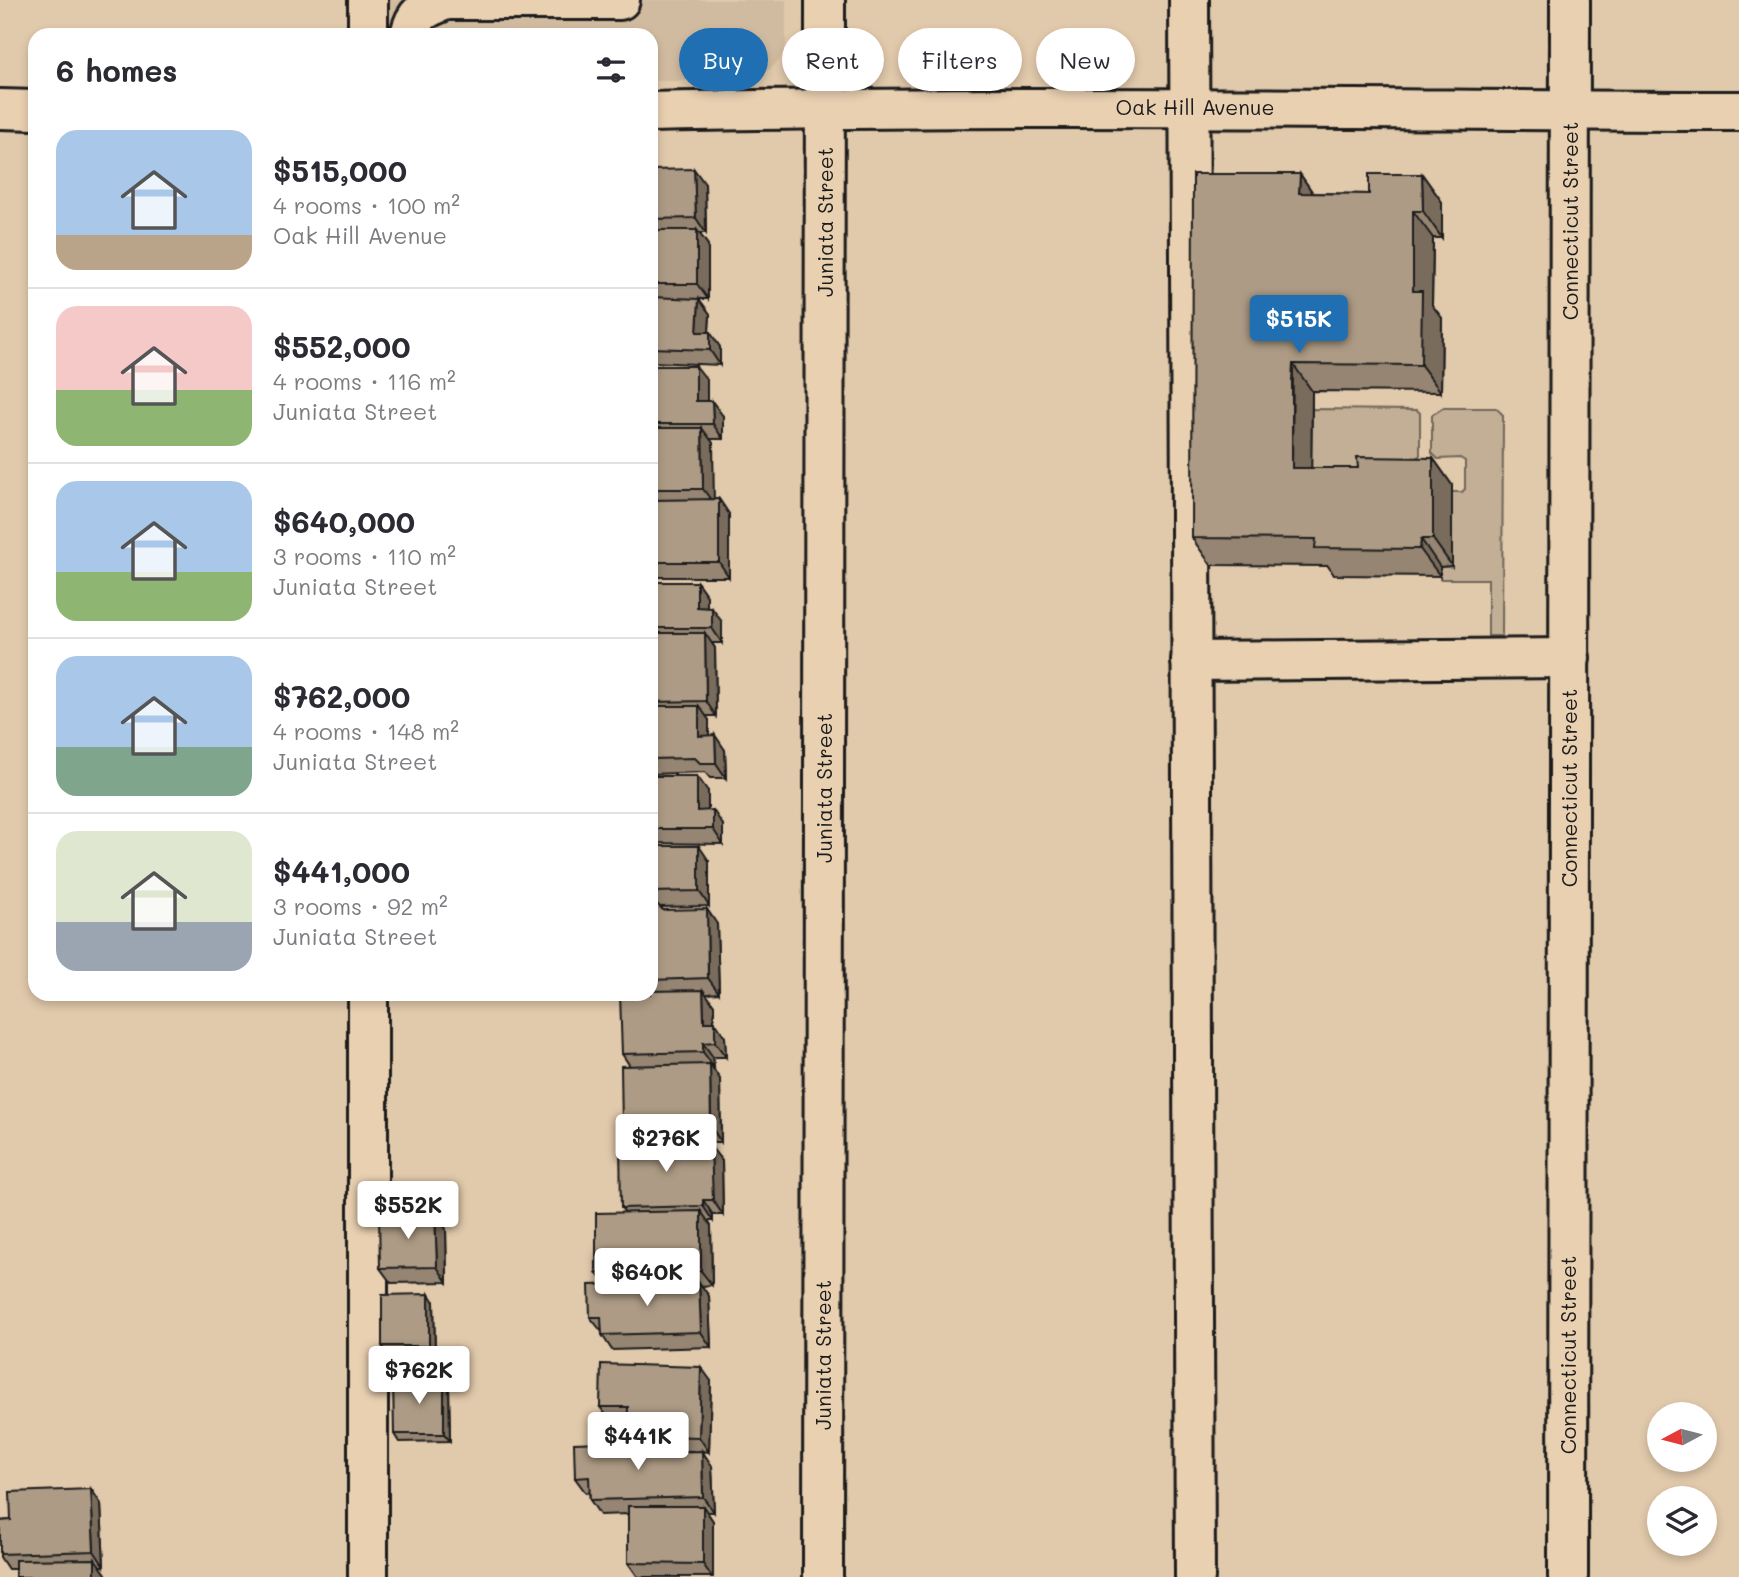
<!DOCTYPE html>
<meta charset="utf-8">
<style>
:root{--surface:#fff;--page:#f7f7f7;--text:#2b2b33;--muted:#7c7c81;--line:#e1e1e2;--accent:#1f6fb2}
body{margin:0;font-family:Mali,sans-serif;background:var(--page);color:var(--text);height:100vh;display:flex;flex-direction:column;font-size:26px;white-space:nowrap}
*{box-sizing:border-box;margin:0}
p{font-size:23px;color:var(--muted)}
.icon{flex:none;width:38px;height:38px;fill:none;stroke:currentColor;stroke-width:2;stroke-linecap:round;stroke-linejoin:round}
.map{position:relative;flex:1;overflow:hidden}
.drawer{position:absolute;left:28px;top:28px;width:630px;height:973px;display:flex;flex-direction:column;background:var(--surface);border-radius:21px;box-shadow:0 4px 10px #0003}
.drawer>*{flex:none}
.hud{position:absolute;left:679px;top:28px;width:665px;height:63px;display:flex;gap:14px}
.needle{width:46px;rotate:263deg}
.tools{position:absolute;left:1647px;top:1402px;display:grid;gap:14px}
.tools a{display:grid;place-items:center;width:70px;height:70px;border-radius:50%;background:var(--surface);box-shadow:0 4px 10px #0003;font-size:35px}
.price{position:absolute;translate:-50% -60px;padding:0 16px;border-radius:7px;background:#fff;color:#222;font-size:23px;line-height:46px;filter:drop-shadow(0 2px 4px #0008)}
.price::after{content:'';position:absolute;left:50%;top:42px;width:21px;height:16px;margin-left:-10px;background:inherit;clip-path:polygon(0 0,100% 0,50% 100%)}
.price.on{background:var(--accent);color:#fff}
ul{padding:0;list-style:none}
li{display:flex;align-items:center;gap:21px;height:175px;padding:0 28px}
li+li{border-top:2px solid var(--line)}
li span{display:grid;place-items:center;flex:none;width:196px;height:140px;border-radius:21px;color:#555}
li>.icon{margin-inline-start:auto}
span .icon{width:84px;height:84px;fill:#fffc;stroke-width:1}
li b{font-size:30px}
h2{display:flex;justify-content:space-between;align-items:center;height:84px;padding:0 28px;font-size:30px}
.chip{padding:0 24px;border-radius:32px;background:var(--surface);box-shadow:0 4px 10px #0003;font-size:24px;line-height:63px}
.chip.on{background:var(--accent);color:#fff}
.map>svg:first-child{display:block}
</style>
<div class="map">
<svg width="1739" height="1577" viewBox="0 0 1739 1577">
<rect width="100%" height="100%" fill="#e1c9ab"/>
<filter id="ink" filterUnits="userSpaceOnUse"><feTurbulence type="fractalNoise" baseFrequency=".0143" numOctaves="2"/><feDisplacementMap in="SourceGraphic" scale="14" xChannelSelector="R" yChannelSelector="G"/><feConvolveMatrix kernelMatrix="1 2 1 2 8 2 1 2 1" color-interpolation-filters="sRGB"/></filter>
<g filter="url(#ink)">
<!-- built -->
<polygon fill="#d1bba0" points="379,0 786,0 786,44 779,61 767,71 711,81 651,81 651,35 379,35"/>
<!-- green -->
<g fill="#c3af96" stroke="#706659" stroke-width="2">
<polygon points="1443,408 1496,408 1503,415 1502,636 1488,636 1488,579 1440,579 1440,567 1452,566 1452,492 1462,492 1465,489 1465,461 1460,458 1438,459 1432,453 1432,415"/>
<polygon points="1311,409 1417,410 1420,413 1420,455 1417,458 1311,495"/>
</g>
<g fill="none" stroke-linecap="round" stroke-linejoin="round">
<defs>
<g id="minor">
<polyline points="368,0 368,35"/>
<polyline points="1189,0 1195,1577"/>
<path d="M410,35C415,11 425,9 446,0H620"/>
<polyline points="0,109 35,110"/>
<path d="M651,112C1014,104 1376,110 1739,111"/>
<polyline points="1191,661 1570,658"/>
<polyline points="368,994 368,1577"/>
<polyline points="823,1577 825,0"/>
<polyline points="1568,1577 1570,0"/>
</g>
</defs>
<!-- minor casing -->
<use href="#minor" stroke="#1c1c1c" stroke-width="44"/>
<!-- minor -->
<use href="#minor" stroke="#e9d0b1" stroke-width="38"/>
</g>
<!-- wall -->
<g fill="#958572" stroke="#1c1c1c" stroke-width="2">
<polygon points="651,170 705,184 706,233 699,233 708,245 708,299 696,299 699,299 710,314 709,332 720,347 720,365 651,362"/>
<polygon points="1300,174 1313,193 1369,194 1422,174 1442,202 1442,238 1433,238 1432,305 1442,318 1441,392 1312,391 1311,468 1358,468 1433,458 1452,485 1452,566 1440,567 1440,576 1334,575 1328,566 1211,565 1192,538"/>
<polygon points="651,366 707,380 707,401 723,416 723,439 710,439 713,443 713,499 719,499 729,514 729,577 651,577"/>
<polygon points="651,582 697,582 707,596 707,607 722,622 722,643 712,643 715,648 716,716 706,716 709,720 709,736 725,750 726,778 710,778 705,772 651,774"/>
<polygon points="651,776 708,791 708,810 723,825 723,844 651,843"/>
<polygon points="651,846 709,861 709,906 660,907 663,910 717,924 719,993 706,994 714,1005 714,1022 725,1037 726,1057 713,1057 714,1067 711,1067 720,1079 721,1142 705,1142 722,1161 723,1215 713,1215 713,1221 708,1221 711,1226 712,1285 701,1286 709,1296 711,1347 612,1350 602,1335 602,1332 590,1317 605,1285 596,1272 625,1212 621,1208 631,1142 622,1129 630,1066 622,1054 651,994"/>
<polygon points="435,1214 446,1229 447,1282 391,1283 380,1268"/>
<polygon points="434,1302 435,1353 388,1354 382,1346"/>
<polygon points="444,1379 449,1386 450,1441 399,1442 394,1434"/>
<polygon points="711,1381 709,1452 702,1451 712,1466 714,1512 707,1512 713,1521 713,1577 638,1577 628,1563 628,1514 600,1515 590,1500 589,1492 586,1493 575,1478 630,1441 638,1453 694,1451 638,1450 627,1435 628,1422 611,1421 600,1407"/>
<polygon points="91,1489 101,1504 104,1566 100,1566 106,1574 106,1577 15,1577 15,1569 8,1569 0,1557 0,1521 11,1520"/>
</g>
<!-- shaded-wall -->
<g fill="#796c5d" stroke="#1c1c1c" stroke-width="2">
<polygon points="694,169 705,184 706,233 696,218"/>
<polygon points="1300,174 1319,202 1299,193"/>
<polygon points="1422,174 1442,202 1442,238 1423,211"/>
<polygon points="1413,211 1433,238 1432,305 1442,318 1441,392 1421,365 1413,291"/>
<polygon points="697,230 708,245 708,299 697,284"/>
<polygon points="699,299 710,314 708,347 697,332"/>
<polygon points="710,332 720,347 720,365 710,350"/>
<polygon points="1293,364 1312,391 1311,495 1292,468"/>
<polygon points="696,366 707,380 707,416 696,401"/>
<polygon points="712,401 723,416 723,439 713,424"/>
<polygon points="702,428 713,443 714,504 703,489"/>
<polygon points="1433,458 1452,485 1452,566 1433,539"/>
<polygon points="719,499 729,514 729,577 719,562"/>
<polygon points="1421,539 1440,567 1440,576 1420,549"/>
<polygon points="697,582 707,596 707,622 697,607"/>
<polygon points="712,608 722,622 722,643 712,628"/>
<polygon points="705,633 715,648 716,716 706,701"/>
<polygon points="699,706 709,720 709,751 699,736"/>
<polygon points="715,735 725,750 726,778 716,763"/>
<polygon points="697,776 708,791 708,826 697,811"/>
<polygon points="713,810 723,825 723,844 713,829"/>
<polygon points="699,846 709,861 709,906 699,891"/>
<polygon points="707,909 717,924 719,993 708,978"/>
<polygon points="703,990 714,1005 714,1037 704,1022"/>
<polygon points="715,1022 725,1037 726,1057 715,1042"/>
<polygon points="703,1043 713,1057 714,1067 703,1052"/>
<polygon points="710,1064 720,1079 721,1142 711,1127"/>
<polygon points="704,1141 712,1152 711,1147 722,1161 723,1215 713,1200 704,1147"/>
<polygon points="703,1200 713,1215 713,1221 703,1206"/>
<polygon points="701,1211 711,1226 712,1285 701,1271"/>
<polygon points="435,1214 446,1229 447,1282 437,1267"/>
<polygon points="699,1282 709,1296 711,1347 701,1332"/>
<polygon points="429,1294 434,1302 435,1353 429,1346"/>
<polygon points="701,1367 711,1381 709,1452 699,1437"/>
<polygon points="444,1379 449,1386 450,1441 444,1434"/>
<polygon points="630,1441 640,1456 630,1453"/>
<polygon points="702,1451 712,1466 714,1512 703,1497"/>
<polygon points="91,1489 101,1504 104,1566 94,1551"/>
<polygon points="703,1506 713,1521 713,1577 712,1577 703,1564"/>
<polygon points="95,1559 106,1574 106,1577 95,1577"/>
</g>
<!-- building -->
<g fill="#ad9b85" stroke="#1c1c1c" stroke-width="2">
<polygon points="694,169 696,218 651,219 651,170"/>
<polygon points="1193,174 1300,174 1299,193 1369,194 1369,174 1422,174 1423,211 1413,211 1413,291 1422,291 1421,365 1293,364 1292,381 1292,468 1358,468 1357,457 1433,458 1433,539 1421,539 1420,549 1315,548 1316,539 1192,538"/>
<rect x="651" y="230" width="46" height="54"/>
<polygon points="651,297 699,299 697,332 710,332 710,350 651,348"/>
<polygon points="651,366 696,366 696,401 712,401 713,424 651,424"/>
<polygon points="651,428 702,428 703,489 651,489"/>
<polygon points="719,499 719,562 651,562 651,500"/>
<polygon points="651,582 697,582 697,607 712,608 712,628 651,628"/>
<polygon points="651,633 705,633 706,701 651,702"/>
<polygon points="651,706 699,706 699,736 715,735 716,763 700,763 695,758 651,759"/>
<polygon points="651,776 697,776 697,811 713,810 713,829 651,829"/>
<polygon points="651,846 699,846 699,891 651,892"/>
<polygon points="651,902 655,902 663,910 707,909 708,978 651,980"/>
<polygon points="703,990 704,1022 715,1022 715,1042 703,1043 703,1052 622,1054 620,994 651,994 651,991"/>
<polygon points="710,1064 711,1127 622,1129 621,1066"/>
<polygon points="704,1141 704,1147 711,1147 713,1200 703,1200 703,1206 621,1208 620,1143"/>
<polygon points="701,1211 701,1271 596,1272 596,1213"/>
<polygon points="435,1214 437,1267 380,1268 379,1215"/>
<polygon points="699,1282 701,1332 602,1335 601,1317 590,1317 589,1285"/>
<polygon points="429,1294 429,1346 382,1346 382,1295"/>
<polygon points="601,1364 701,1367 699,1437 627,1435 628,1407 600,1407"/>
<polygon points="393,1379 444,1379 444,1434 394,1434"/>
<polygon points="630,1441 630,1453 702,1451 703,1497 590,1500 589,1477 575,1478 574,1443"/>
<polygon points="91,1489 94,1551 0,1554 0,1521 11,1520 10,1492"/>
<polygon points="628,1506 703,1506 703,1564 628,1563"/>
<polygon points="95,1559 95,1577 15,1577 15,1560"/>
</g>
</g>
<g text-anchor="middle" stroke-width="5" stroke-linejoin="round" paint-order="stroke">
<!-- street labels -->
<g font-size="21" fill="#1c1c1c" stroke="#e9d0b1">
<text x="1195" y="115">Oak Hill Avenue</text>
<text transform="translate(1571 221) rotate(-90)" y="7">Connecticut Street</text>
<text transform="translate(826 222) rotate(-90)" y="7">Juniata Street</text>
<text transform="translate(825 788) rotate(-90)" y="7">Juniata Street</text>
<text transform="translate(1570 788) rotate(-90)" y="7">Connecticut Street</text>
<text transform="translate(824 1355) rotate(-90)" y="7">Juniata Street</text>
<text transform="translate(1569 1355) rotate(-90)" y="7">Connecticut Street</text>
</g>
</g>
</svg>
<div class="tools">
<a><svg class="needle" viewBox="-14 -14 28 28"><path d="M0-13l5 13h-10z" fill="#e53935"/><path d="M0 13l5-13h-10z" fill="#7c7c81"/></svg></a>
<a><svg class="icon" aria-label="layers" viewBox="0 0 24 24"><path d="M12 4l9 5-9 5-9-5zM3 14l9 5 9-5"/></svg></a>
</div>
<b class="price on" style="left:1299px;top:355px">$515K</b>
<b class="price" style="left:666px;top:1174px">$276K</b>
<b class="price" style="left:408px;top:1241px">$552K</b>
<b class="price" style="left:647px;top:1308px">$640K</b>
<b class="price" style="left:419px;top:1406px">$762K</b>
<b class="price" style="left:638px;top:1472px">$441K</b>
<div class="hud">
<a class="chip on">Buy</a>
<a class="chip">Rent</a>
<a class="chip">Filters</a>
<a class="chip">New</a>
</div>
<section class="drawer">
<h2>6 homes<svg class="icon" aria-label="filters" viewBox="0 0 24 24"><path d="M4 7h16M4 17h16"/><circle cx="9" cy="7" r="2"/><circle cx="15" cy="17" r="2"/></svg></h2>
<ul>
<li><span style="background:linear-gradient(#a9c7e8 75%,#b9a48a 0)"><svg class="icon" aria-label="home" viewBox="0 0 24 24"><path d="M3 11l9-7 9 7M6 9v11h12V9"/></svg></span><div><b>$515,000</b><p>4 rooms · 100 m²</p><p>Oak Hill Avenue</p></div></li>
<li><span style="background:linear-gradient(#f6c9c9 60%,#8fb573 0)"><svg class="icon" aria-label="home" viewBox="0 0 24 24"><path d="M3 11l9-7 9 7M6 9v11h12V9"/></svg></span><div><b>$552,000</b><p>4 rooms · 116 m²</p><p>Juniata Street</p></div></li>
<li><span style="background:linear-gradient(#a9c7e8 65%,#8fb573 0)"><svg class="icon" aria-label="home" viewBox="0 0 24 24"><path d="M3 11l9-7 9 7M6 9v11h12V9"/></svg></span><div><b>$640,000</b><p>3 rooms · 110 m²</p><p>Juniata Street</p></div></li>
<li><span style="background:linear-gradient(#a9c7e8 65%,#7fa58c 0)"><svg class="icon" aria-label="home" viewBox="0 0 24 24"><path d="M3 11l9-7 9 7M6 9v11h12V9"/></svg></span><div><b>$762,000</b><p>4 rooms · 148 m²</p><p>Juniata Street</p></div></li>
<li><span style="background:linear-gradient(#dfe7d0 65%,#9aa5b1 0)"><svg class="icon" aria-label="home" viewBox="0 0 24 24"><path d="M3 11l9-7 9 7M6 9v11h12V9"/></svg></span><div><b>$441,000</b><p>3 rooms · 92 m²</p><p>Juniata Street</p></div></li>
</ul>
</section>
</div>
